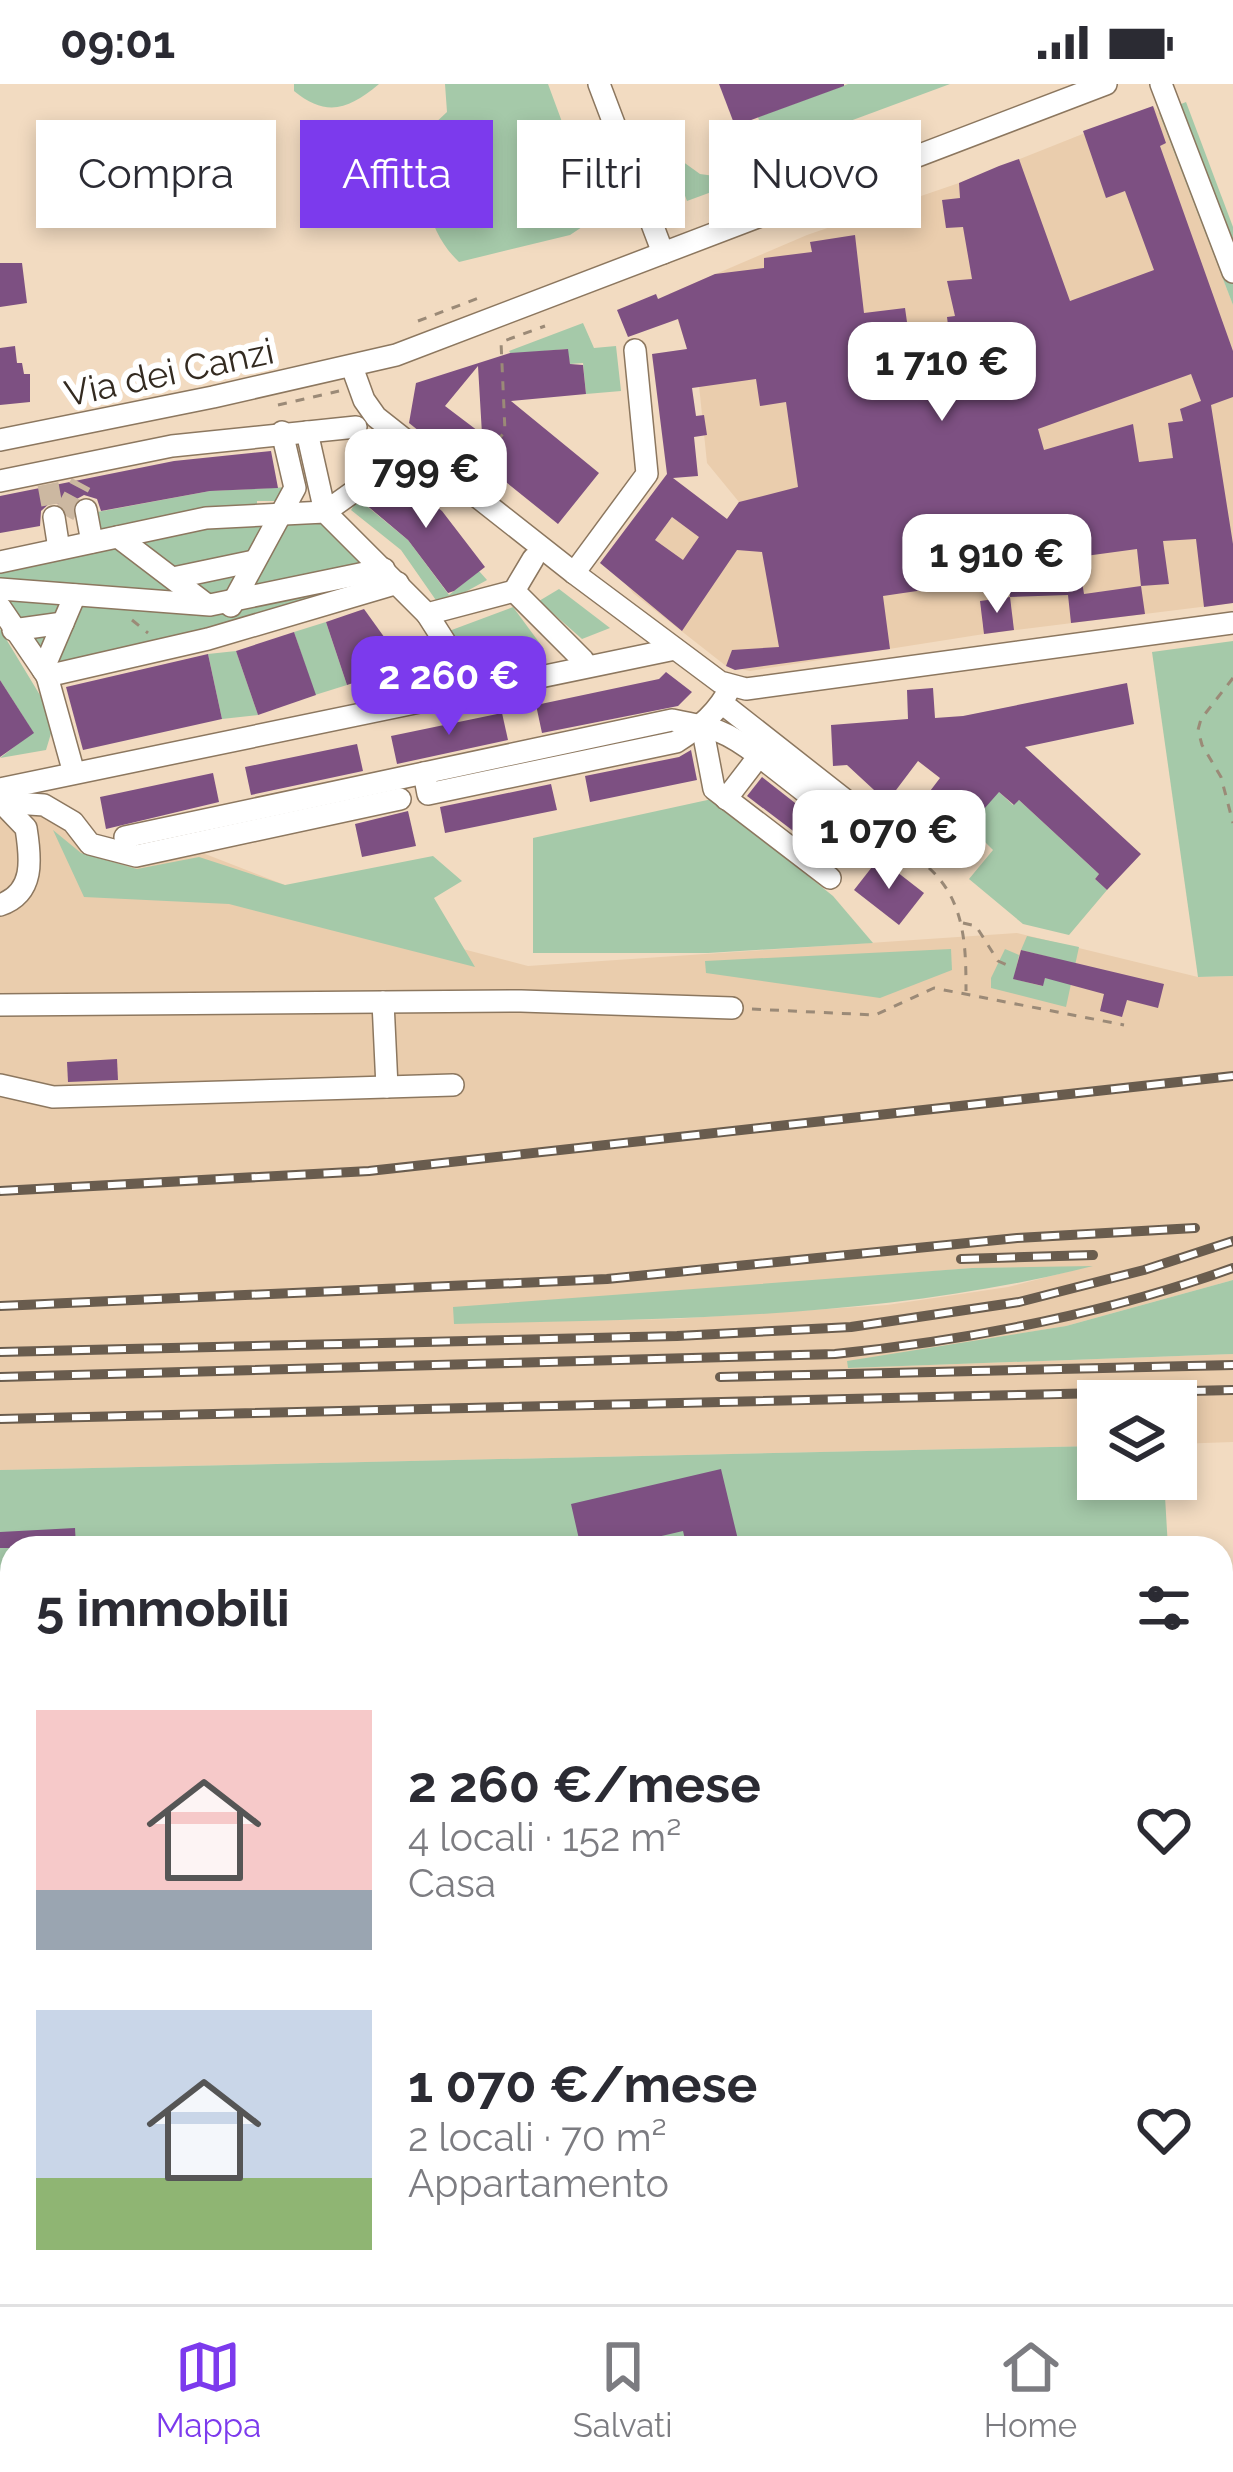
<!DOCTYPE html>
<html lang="it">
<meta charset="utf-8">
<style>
:root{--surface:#fff;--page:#f7f7f7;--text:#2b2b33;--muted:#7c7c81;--line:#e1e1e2;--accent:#7c3aed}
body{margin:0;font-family:Raleway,sans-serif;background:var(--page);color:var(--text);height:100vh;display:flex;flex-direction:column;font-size:45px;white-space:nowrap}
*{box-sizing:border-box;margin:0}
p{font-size:39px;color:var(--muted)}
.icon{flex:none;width:66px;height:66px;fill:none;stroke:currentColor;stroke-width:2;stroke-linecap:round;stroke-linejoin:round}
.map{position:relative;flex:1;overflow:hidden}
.panel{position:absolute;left:0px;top:1452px;width:1233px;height:768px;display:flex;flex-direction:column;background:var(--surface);border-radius:36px 36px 0 0;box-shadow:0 6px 18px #0003}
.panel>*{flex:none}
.banner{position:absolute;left:36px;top:36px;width:1161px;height:108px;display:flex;gap:24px}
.buttons{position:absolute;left:1077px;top:1296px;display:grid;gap:24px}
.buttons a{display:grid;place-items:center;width:120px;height:120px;border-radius:0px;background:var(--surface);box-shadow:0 6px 18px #0003;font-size:60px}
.price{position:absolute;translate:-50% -102px;padding:0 27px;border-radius:24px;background:#fff;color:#222;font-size:39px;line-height:78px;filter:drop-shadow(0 3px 6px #0008)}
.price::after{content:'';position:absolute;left:50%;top:72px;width:36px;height:27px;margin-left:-18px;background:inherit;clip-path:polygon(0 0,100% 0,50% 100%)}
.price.selected{background:var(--accent);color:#fff}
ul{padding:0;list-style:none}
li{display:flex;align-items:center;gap:36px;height:300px;padding:0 36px}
li span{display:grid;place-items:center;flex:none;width:336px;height:240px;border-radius:0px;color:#555}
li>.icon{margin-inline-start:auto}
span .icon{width:144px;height:144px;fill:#fffc;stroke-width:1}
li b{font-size:51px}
h2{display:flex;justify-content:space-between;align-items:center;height:144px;padding:0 36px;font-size:51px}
.pill{padding:0 42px;border-radius:0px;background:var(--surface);box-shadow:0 6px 18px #0003;font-size:42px;line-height:108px}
.pill.selected{background:var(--accent);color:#fff}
.status{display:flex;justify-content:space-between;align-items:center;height:84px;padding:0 60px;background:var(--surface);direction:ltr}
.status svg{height:33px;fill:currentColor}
.dock{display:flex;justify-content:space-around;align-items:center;height:168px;border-top:3px solid var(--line);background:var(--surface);font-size:33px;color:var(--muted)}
.dock a{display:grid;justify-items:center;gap:6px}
.dock .selected{color:var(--accent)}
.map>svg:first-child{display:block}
</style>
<div class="status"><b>09:01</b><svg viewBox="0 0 49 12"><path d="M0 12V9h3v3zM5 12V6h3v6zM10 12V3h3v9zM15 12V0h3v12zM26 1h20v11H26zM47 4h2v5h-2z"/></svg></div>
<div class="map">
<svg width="1233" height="2220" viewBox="0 0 1233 2220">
<rect width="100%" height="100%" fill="#f2dbc1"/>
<!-- built -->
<g fill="#eacdad" fill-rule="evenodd">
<polygon points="1153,22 1159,29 1233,221 1233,519 984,550 750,587 726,582 633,509 623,496 681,422 717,449 739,418 707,379 694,253 684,255 669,210 807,151 959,99"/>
<path d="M21,727L39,730L67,744L85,765L195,766L424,855L528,882L1017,849L1198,893L1233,892V1196L1066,1242L848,1278L849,1284L1233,1270V1358L1176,1360V1317H1098V1362L0,1386V733ZM1086,1183L1008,1203L887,1221L675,1235L454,1239L550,1218L972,1184Z"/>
<polygon points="12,2000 12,2191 0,2191 0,2001"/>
<polygon points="1233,2173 1233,2220 766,2220 765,2208 1221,2208 1221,2174"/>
</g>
<!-- green -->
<g fill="#a5c9a9">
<path d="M294,0H379C349,25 327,34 294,7Z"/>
<path d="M445,0H548L592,119L588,139L570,151L459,178C427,148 421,100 415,58L447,28Z"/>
<polygon points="848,0 950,0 769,67 758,33"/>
<polygon points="1186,18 1233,143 1233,221 1159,29"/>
<polygon points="668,67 700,90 744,96 687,117"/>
<polygon points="583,239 594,264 616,262 621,307 586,310 583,279 570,280 567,265 511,270 509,267"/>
<polygon points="292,403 277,417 257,417 257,425 101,451 92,429 210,407"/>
<polygon points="358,415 408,456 449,511 479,487 487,496 440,522 401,466 351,426"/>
<polygon points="325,428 398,499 47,592 0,523 0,478 206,434"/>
<polygon points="559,505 610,544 582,555 539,517"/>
<polygon points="513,523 544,565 472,574 449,547"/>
<polygon points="326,538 347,601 315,611 294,548"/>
<polygon points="0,545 55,636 46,666 0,674 33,648 0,596"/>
<polygon points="1233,557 1233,892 1198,893 1152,568"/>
<polygon points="236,567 258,631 222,635 208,570"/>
<polygon points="998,707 1013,721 1019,716 1099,790 1095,795 1107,806 1069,851 1023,840 969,795 993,766 969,742"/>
<polygon points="712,715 833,812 873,859 708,869 533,869 533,754"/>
<polygon points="53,746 81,769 137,785 199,773 285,801 433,772 462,797 434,814 475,883 229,820 84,813"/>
<polygon points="1027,852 1079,863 1066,923 991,904 991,894 1005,865 1019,871 1014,895 1042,902 1045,894 1052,895 1057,875 1021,866"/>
<polygon points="951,865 952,886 880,914 706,889 705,877"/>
<path d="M1093,1182C884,1235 669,1235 454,1240L453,1223L972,1184Z"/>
<polygon points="1233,1196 1233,1270 848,1284 847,1277 1066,1242"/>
<polygon points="1098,1362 1098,1395 1164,1395 1168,1464 12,1464 12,1686 0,1687 0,1386"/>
<polygon points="1233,1671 1233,2113 1221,2113 1221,1672"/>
<polygon points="660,2208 681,2208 682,2220 462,2220"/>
</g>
<!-- building -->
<g fill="#7d5082" fill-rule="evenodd">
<polygon points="719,0 844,0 844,2 735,42"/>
<path d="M1153,22L1166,59L1160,62L1233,267V313L1211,321L1233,460V519L1204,523L1196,455L1163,457L1169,500L1141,502L1145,530L1071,539L1068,511L1010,513L1005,467L978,471L977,463L939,469L944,503L883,512L890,565L735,586L726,582L732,566L779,563L762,468L737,466L682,547L600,479L667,390L652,270L687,265L678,235L628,253L617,226L656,210L658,215L715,190L764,184V174L812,168L810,158L855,151L864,229L905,224L912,273L951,266L947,233L955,232L947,197L972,195L963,143L946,144L942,116L960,114L959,99L999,82L1019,75L1070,217L1154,186L1125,107L1106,114L1083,47ZM1191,290L1201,317L1180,325L1183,337L1168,339L1173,374L1139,378L1133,340L1044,366L1038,345ZM756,295L760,322L786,318L798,403L739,418L727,435L673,394L698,392L694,353L707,351L704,331L696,332L692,304ZM672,433L699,453L683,476L655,456ZM1137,465L1141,502L1084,510L1078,473Z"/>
<polygon points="0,179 22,179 27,219 0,223"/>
<polygon points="15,262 17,279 22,279 24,290 30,290 30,318 0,321 0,264"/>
<path d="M568,265L570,280L583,281L586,310L511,317L599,389L558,440L475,373L471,378L448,360L444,367L409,339L416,299L510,269ZM478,282L482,350L445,322Z"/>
<polygon points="271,367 278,404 210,407 101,427 97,415 84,411 75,416 71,430 60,420 51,418 41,427 40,442 0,449 0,412 174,377"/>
<polygon points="390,386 442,427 485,483 454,507 448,509 408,456 364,419"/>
<polygon points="1010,513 1014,546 984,550 980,517"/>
<polygon points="364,525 405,582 347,601 326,538"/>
<polygon points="294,548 316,611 258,631 236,567"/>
<polygon points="208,570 222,635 83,666 66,603"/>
<polygon points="666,588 692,608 678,622 542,649 536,621 659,595"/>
<polygon points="0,596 34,649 0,673"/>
<polygon points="1127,599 1134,640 1025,663 1141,770 1107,806 1095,795 1099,790 1019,716 1014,721 999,708 969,742 963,737 938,764 908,736 940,694 918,677 887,718 847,681 833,682 831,641 908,635 907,606 933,604 935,634 963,632"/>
<polygon points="502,629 508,656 397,680 391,652"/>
<polygon points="357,660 363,687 251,711 245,683"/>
<polygon points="691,666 697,696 590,718 585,692 679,673"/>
<polygon points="213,689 219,718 106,745 100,713"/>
<polygon points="762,693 851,763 838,781 747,712"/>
<polygon points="551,700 557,726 445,749 440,723"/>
<polygon points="408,727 416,762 362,773 355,740"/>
<polygon points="879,774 924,809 899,841 854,806"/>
<polygon points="1021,866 1164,900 1158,924 1127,916 1122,933 1100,927 1104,910 1045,894 1043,902 1013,895"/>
<polygon points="117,975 118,996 68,998 67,978"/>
<polygon points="721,1385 740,1464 687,1464 683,1447 610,1464 581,1464 571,1420"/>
<polygon points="75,1444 76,1464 0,1464 0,1448"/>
</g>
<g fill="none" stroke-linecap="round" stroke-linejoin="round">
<!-- minor-tunnel -->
<g stroke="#ccb8a1" stroke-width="21" stroke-dasharray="21 10" stroke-linecap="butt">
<polyline points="48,400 54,433"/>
<polyline points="64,431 81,399"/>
</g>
<defs>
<g id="minor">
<polyline points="599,0 663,169"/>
<polyline points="1161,0 1233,188"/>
<polyline points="352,283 364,316 376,333 574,489 720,598 746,605 1233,539"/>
<polyline points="307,348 325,428 360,403 386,366"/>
<polyline points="0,356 213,313 396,271 1106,0"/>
<polyline points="0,397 172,362 356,343"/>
<polyline points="86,426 92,458"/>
<polyline points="54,433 59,465"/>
<polyline points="118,453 206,520"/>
<polyline points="0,478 206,434 325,428 427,530 514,507 533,475"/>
<polyline points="574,489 647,390 635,266"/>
<polyline points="173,494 254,477"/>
<polyline points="0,505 210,521 384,485"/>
<polyline points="514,507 583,576"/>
<polyline points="231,522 295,404 282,348"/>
<polyline points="0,523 47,592 208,555 398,499"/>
<polyline points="427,530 471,599"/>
<polyline points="13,546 63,539"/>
<polyline points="43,586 75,511"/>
<polyline points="47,592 72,682"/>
<polyline points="723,620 914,770"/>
<polyline points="702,642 714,705 830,794"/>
<polyline points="759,672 869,758"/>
<polyline points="0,705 675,565"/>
<path d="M726,715L759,672C725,646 714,644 672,636L424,689L428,710L676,658C700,643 718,629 731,602"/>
<polyline points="0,718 44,721 73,738 90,760 136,772 400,715"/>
<polyline points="125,753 424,689"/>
<path d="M0,821C35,809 31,775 26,744L2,719"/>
<polyline points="383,918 387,1003"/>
<polyline points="0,921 521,917 732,924"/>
<polyline points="0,1001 53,1013 453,1001"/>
<polyline points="1221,1642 1233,1642"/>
<polyline points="0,1717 12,1716"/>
<polyline points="0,1978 12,1978"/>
<polyline points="1221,2146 1233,2145"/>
<polyline points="226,2208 226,2220"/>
<polyline points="728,2208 729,2220"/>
<polyline points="1,2220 210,2208"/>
</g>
</defs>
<!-- minor casing -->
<use href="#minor" stroke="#8c775f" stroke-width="24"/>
<!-- path -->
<g stroke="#9b8a77" stroke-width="3" stroke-dasharray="9 9" stroke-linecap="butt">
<polyline points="418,237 484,212"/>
<polyline points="278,321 339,307"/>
<polyline points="475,386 505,347 501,258 545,242"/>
<polyline points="132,536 148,549"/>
<polyline points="1233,594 1201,635 1198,646 1202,661 1221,693 1233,739"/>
<path d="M929,784C965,817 966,861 966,907"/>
<polyline points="963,839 976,842 998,877 1007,881"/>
<polyline points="752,925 875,931 934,904 1124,941"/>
<polyline points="1233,1847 1233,1873"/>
<polyline points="536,2220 654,2213 668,2214 676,2220"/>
</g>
<!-- minor -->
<use href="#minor" stroke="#fff" stroke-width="21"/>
<defs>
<g id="rail">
<polyline points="0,1107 369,1087 1233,992"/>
<polyline points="961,1175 1093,1171"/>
<polyline points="0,1222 607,1195 1017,1154 1195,1144"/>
<polyline points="0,1268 677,1252 851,1243 1019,1218 1144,1186 1233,1157"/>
<path d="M0,1293L835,1270C970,1256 1105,1230 1233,1184"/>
<polyline points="720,1293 1233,1281"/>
<polyline points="0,1335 1233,1306"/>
</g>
</defs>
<!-- rail casing -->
<use href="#rail" stroke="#695c4e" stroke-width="10"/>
<!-- rail -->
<use href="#rail" stroke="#fff" stroke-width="6" stroke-dasharray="18" stroke-linecap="butt"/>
</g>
<g text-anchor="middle" stroke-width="12" stroke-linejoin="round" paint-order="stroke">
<!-- street labels -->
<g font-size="36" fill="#332a20" stroke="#fff">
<text transform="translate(169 288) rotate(-12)" y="13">Via dei Canzi</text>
</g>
</g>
</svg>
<div class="buttons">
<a><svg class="icon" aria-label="layers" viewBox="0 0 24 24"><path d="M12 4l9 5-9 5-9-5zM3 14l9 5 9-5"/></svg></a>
</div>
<b class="price" style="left:942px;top:340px">1 710 €</b>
<b class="price" style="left:426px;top:447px">799 €</b>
<b class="price" style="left:997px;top:532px">1 910 €</b>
<b class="price selected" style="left:449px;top:654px">2 260 €</b>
<b class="price" style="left:889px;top:808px">1 070 €</b>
<div class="banner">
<a class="pill">Compra</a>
<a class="pill selected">Affitta</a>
<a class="pill">Filtri</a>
<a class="pill">Nuovo</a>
</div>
<section class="panel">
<h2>5 immobili<svg class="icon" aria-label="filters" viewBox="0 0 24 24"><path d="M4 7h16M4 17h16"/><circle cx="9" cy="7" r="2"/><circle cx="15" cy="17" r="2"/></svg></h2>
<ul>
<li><span style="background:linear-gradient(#f6c9c9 75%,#9aa5b1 0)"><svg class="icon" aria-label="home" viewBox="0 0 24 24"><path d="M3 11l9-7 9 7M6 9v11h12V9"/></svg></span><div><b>2 260 €/mese</b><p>4 locali · 152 m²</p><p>Casa</p></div><svg class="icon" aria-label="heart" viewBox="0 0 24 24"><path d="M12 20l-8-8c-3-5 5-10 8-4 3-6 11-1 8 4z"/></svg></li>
<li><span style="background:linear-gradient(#c9d6e8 70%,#8fb573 0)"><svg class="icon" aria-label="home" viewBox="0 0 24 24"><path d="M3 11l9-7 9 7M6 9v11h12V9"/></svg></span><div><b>1 070 €/mese</b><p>2 locali · 70 m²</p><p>Appartamento</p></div><svg class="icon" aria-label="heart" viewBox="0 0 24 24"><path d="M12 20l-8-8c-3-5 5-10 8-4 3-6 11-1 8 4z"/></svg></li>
</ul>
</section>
</div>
<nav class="dock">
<a class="selected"><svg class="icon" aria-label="map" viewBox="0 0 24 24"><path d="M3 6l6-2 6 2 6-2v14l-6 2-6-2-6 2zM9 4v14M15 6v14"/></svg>Mappa</a>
<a><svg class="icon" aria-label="saved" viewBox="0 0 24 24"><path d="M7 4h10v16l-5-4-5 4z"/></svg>Salvati</a>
<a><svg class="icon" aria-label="home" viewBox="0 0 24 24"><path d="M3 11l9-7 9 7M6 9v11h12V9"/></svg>Home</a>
</nav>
